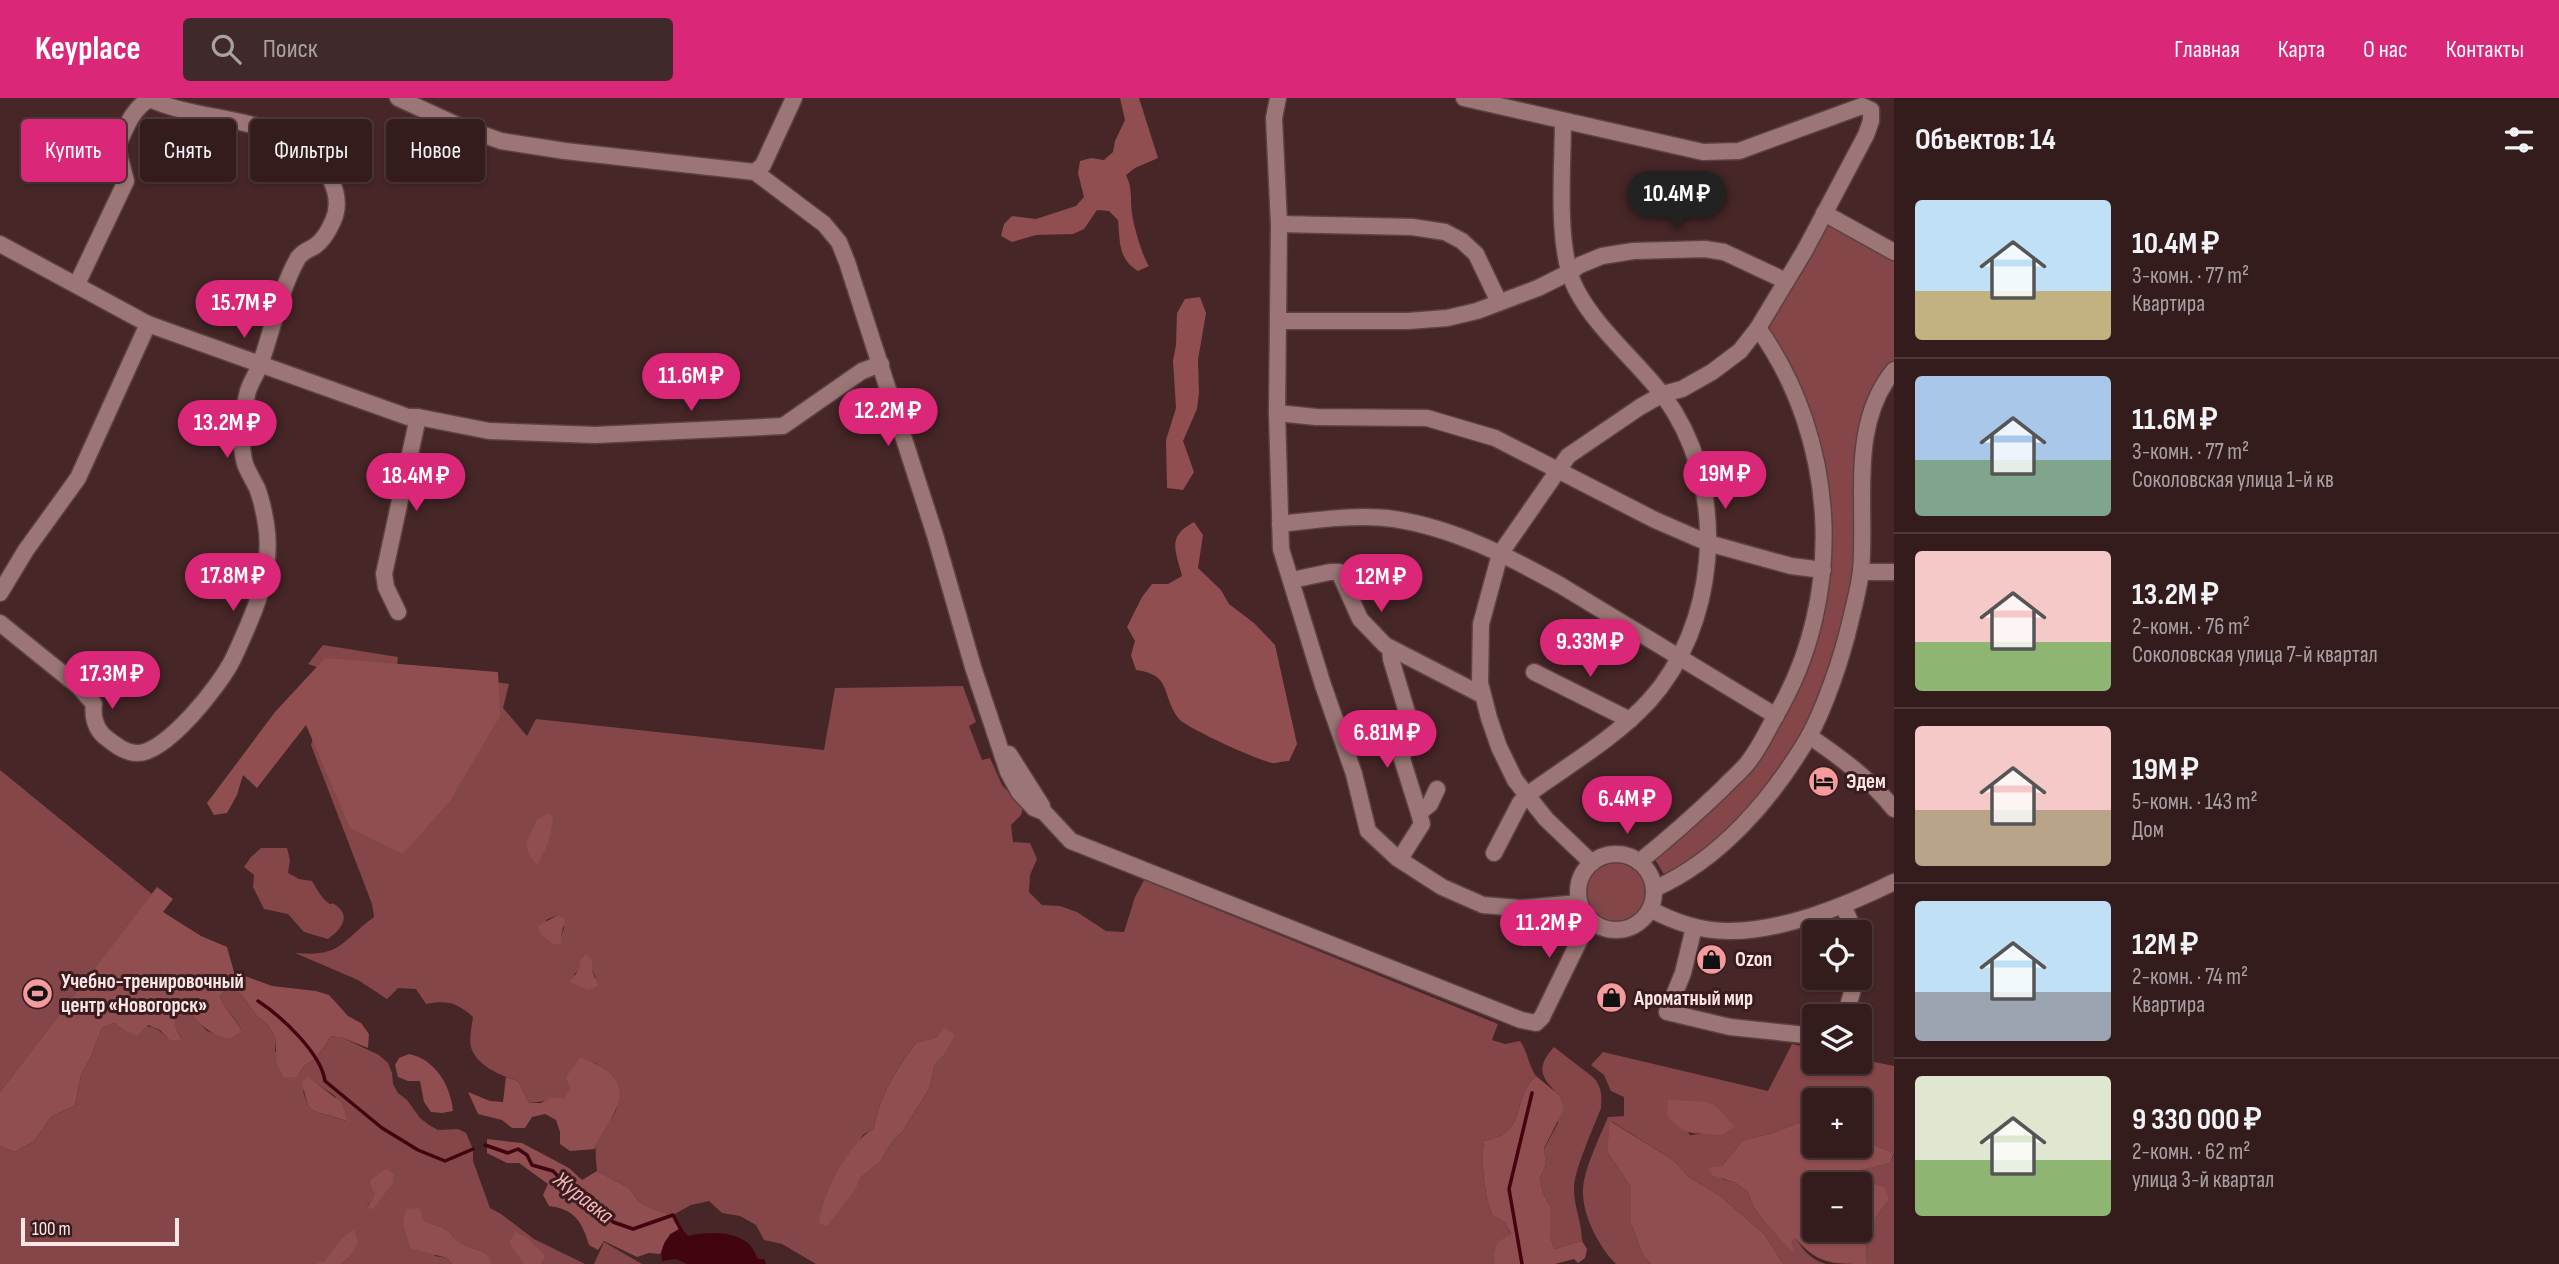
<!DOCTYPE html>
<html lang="ru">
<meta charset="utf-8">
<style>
:root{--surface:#341c1d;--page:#3f292a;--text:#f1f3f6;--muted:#a9a1a4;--line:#4e3a3b;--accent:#db2777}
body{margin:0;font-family:"Sofia Sans Condensed",sans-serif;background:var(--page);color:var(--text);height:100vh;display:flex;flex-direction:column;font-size:26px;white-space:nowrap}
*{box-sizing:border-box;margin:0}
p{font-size:23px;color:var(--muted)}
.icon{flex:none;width:38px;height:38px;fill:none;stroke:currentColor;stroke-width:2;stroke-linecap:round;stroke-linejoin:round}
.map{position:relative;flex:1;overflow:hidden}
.panel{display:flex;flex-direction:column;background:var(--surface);width:665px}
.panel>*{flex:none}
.guide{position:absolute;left:21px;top:21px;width:665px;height:63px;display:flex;gap:14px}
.fabs{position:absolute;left:1802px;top:822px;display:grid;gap:14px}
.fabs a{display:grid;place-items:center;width:70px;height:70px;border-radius:7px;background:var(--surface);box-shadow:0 2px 5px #0004,0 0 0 2px var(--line);font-size:35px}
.scale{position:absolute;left:21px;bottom:18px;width:158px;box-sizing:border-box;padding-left:7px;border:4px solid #fde7e6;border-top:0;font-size:19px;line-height:24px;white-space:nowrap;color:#fde7e6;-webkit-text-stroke:5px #3b1c1e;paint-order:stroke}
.price{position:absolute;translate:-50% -60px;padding:0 16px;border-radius:24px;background:var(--accent);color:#fff;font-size:23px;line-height:46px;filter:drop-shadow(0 2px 4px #0008)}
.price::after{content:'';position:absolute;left:50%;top:42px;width:21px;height:16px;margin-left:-10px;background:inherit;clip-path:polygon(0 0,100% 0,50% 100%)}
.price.active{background:#222;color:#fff}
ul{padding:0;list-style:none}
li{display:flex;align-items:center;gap:21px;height:175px;padding:0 21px}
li+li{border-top:2px solid var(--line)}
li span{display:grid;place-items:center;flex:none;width:196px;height:140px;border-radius:7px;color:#555}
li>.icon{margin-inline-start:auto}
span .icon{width:84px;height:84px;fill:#fffc;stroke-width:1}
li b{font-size:30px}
h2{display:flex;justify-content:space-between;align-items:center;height:84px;padding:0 21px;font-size:30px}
.pill{padding:0 24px;border-radius:7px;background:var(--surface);box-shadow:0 2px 5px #0004,0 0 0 2px var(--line);font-size:24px;line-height:63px}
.pill.active{background:var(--accent);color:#fff}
header{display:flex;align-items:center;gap:42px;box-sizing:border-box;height:98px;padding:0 35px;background:var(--accent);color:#fff}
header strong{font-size:33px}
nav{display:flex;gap:38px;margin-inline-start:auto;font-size:24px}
.search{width:490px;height:63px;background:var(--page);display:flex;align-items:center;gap:18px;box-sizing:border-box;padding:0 24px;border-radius:7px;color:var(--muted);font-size:26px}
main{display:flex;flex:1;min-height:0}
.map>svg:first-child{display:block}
</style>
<header>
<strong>Keyplace</strong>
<div class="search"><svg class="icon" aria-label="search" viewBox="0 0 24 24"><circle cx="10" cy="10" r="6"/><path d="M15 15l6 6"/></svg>Поиск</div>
<nav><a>Главная</a><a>Карта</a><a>О нас</a><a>Контакты</a></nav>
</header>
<main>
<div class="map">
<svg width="1894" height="1166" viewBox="0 0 1894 1166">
<rect width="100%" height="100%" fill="#462627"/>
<!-- green -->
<g fill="#844648" fill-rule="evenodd">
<polygon points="1825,124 1894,160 1894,264 1876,289 1848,512 1811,625 1773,685 1735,726 1703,755 1666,780 1653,758 1784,618 1830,452 1792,275 1768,230"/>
<path d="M323,547L398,559L397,569L509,586L503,610L527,638L536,621L824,652L835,590L963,588L976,624L969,628L982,662L990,660L1002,687L1023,710L1021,717L1011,727L1013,744L1030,745L1037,761L1030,777L1029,794L1042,807L1060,808L1077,814L1106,833L1124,834L1135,799L1144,782L1498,926L1492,942L1505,946L1520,943C1528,954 1528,966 1536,978C1509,1004 1530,1034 1484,1043C1481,1064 1484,1097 1492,1117L1505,1124L1511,1137L1493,1158L1494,1166H816L782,1146L764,1142L756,1127L740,1118L722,1115L709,1103L691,1107L673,1117L655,1112L639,1104L629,1090L597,1073C596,1062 594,1051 598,1040C602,1030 613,1022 616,1012C625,986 614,975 593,964L564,1001L529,1005L518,983C502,978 479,969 472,952C468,943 472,928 473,919C457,904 446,902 426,906L416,891L398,890L387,901L358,882L295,855C342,859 340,844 374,819L372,806L311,647L332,574L308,566ZM558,817L564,830L561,838L546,822ZM592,863V872L596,880L579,888L574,876ZM941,936H954L944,957L935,966L929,991L902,1034L893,1042L880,1064L860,1080L831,1089L863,1037L874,1030C880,997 897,970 917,944L929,943Z"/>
<polygon points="0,672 152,796 0,994"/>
<path d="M261,750H287L290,762L288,775L299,781L312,783C316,789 320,798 326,803C333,810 329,802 337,808C352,820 339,833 328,841L304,834L288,816L264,811L253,789L254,777L244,769L251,759Z"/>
<circle cx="1616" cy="794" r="29"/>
<path d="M228,889L241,896L257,918L268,927L275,939V953L297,979L304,968L316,960L331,938L343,940L379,957L388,965L392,975L393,986L398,995L407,1002L420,1020L429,1027L438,1032L458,1031L466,1035L473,1051V1063L490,1110L501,1116L534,1141L585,1166H541L546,1158L509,1145L525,1166H492C486,1148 469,1153 456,1143C454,1141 452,1137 449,1134C443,1129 431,1126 424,1123L435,1158L447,1160L452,1166H342L351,1157L333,1154L325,1164L313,1166H0V1048L15,1054L34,1043L51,1019L75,1007L81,977L92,956L102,930L114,925L125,933C146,927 153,924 169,942L182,941L176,930L175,917L188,913L207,933L231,941L242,934C237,920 226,913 220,899ZM313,983L335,998L346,1023L314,1013L308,1008L303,993ZM381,1073L388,1091L373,1110L367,1109L376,1097L369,1083Z"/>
<path d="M1792,946L1815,951V964H1860V961L1894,968V1055L1860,1041V1003H1815V1021L1811,1020L1770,1036L1743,1042L1722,1068V1081L1736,1085L1748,1094L1753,1108L1762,1121L1793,1154L1792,1143L1795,1139C1804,1153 1810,1161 1826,1166H1783L1765,1137L1720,1098L1689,1079L1673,1062L1611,1023L1607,1053L1631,1089V1125L1643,1157L1651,1166H1616C1599,1149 1582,1117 1583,1092C1584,1070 1600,1039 1608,1019L1624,1018V999L1611,993L1604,977L1591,967L1603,954L1768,993ZM1668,1001L1683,1004L1734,1028L1722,1038L1706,1035L1690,1037Z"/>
<path d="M1554,949L1594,980C1602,990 1602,998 1601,1010C1594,1028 1575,1071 1574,1088C1573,1107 1582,1124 1582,1143L1554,1151L1550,1137V1108L1543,1095L1540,1080L1546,1066L1544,1051L1558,1025L1559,997C1540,979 1536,969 1554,949Z"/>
<polygon points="1894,1057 1894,1166 1867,1166 1866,1144 1869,1129 1889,1101 1884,1089 1872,1085 1856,1073 1890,1065"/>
<polygon points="604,1144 642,1166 594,1166"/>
</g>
<!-- forest -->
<g fill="#904e51" fill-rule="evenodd">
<path d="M1120,0H1139L1158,60L1135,70L1126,77C1133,91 1130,101 1132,115C1133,126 1143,160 1149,168L1138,173C1118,161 1120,143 1118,122L1109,113L1097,112L1084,131L1073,136L1036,137L1012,144L1001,138L1004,126L1012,118L1036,121L1076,108L1084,99L1078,75L1080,63L1091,60L1104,62L1113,54L1115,43L1125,22Z"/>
<polygon points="1200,199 1206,215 1198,262 1199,295 1197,311 1183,343 1194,374 1183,392 1167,390 1166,342 1176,310 1173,263 1176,247 1177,215 1185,201"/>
<path d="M1194,424L1203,437L1198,470L1221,492L1229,506L1254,525L1275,547L1297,646L1289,663C1284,663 1278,665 1273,665C1261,664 1185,629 1179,621C1160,596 1173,577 1136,572L1131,557L1135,543L1127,529L1142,499L1152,486H1168L1182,478C1176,452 1166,439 1194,424Z"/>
<polygon points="325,560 498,574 500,618 450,703 403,756 350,730 306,627 257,690 243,677 237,697 227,715 214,717 207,705 275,614"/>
<path d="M548,715L553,719C552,735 546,753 537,767L529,757L526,745L537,722Z"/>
<path d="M157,789L173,801L163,814L201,838L227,849L234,874L272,888L316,893L329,897L348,918L361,925L369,936L368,950L343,940L331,938L316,960L304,968L297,979L284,980L277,967L275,939L268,927L257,918L241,896L228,889L220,899C226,913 236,920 242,934L231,941C211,938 202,928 188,913L175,917L176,930L182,942H169L160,932L148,927L137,938L125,933L114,925L102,930L92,956L81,977L75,1007L51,1019L34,1043L15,1054L0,1048V994Z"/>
<polygon points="558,817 565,821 561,838 562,846 554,846 540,836 538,828"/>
<polygon points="587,856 592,862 592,872 598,888 589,892 570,884 580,870 580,862"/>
<path d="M944,930L955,936L944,957L935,966L929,991L902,1034L893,1042L880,1064L860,1080L855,1092L827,1128L819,1125C822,1096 849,1045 874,1030C880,997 897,970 917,944C928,943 939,941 944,930Z"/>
<path d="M409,956C435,961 451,988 453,1013L442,1015L431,1014L424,1004L420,983H408L398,979L395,967L399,960Z"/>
<path d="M580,960C605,967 629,982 616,1011C610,1026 599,1036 595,1051L570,1053L560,1046V1034L556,1022L545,1016L532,1019L525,1030H512L502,1022L478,1016L468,994L490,1003L503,1004L506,979L518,983L529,1005H541L552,999L564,1001L570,991L566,979Z"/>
<polygon points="307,978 342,1005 347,1023 314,1013 308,1008 302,985"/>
<path d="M1536,978L1559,997L1564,1011L1544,1050L1546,1066L1540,1080L1543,1095L1550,1108V1137L1554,1151L1582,1143L1587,1151L1585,1160L1578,1165L1574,1161L1555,1166H1494L1493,1158L1498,1144L1511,1136L1505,1124L1492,1117C1484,1097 1481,1064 1484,1043C1530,1034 1509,1004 1536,978Z"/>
<path d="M1668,1001C1683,1004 1702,1001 1714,1007C1722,1012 1727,1023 1735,1028L1722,1038C1695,1033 1686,1041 1667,1017Z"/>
<path d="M1811,1020L1815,1021V1048H1860V1041L1894,1055L1890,1065L1857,1073L1872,1085L1885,1089L1889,1101L1869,1129L1866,1144L1867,1166C1830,1166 1818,1166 1795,1140L1792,1143L1794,1156L1762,1121L1753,1108L1748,1094L1736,1085L1712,1077L1708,1070L1722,1068L1743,1042L1770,1036ZM1815,1087H1860V1132H1815Z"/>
<polygon points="1610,1023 1673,1062 1689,1079 1720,1098 1765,1137 1783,1166 1651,1166 1643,1157 1631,1125 1631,1089 1607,1053"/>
<path d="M487,1041L522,1045L569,1070L582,1082L597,1073L629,1090L639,1104L655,1112L673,1117L681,1130L670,1136L660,1156L649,1155L637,1159L604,1143L598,1152L589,1147C582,1124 575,1111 549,1108L543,1097L548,1086L519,1065H507L487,1055Z"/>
<polygon points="388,1071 394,1077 393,1085 373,1111 367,1110 375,1097 369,1083 381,1073"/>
<path d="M419,1110L424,1123C432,1126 443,1129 449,1134C450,1135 456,1143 457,1143C469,1153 487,1148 492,1166H452L447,1160L410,1150L403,1124L406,1111Z"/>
<polygon points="354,1132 358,1144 351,1157 342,1166 313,1166 325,1163 342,1140"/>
<polygon points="515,1134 527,1140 546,1158 541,1166 524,1166 509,1145"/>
</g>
<!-- water -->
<path fill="#42050f" d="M681,1130L688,1138C706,1134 733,1132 749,1146C753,1150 755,1156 758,1161H764L766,1166H687L676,1161L662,1163C659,1148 668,1136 681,1130Z"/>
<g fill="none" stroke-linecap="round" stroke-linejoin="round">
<!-- stream -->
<g stroke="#42050f" stroke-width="3.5">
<path d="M258,903C281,918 321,955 325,983L382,1030L418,1052L445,1063L473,1051"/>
<polyline points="485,1047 508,1055 518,1051 527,1057 532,1067 553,1073 573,1094 584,1094 593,1100 597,1109 613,1124 633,1131 673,1117 681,1132"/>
<polyline points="1522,1166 1509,1091 1532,995"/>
</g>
<defs>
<g id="minor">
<polyline points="398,0 459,28 501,43 565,53 755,74 824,126 839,144 847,164 935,437 973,569 1008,674 1019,694 1034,710 1044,714 1071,743 1521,922 1536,925 1542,919 1583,835 1588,821"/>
<polyline points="1278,0 1274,20 1279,126 1277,315 1281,451 1323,587 1354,676 1368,733 1397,760 1442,789 1483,807 1520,810 1579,805"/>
<polyline points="1464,0 1703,54 1739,53 1862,8 1871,12 1871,23 1866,37 1805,152 1758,230 1740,253 1712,274 1682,291 1663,296 1640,309 1568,358 1500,456 1481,526 1480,585 1489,620 1499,649 1515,682 1546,721 1592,765"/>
<polyline points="755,74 763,67 794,0"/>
<polyline points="1824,115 1894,154"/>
<polyline points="1279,126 1412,129 1445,134 1462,143 1476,156 1499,204"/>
<polyline points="0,146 148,226 408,319 418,319 489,333 595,337 783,328 862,273 881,266"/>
<polyline points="1278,223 1408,223 1447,220 1477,213 1538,190 1570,174 1580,167 1602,158 1633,153 1705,151 1724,154 1786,183"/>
<polyline points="1277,315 1316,319 1427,320 1495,340 1655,422 1708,445 1791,468 1823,472"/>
<path d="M1280,426C1317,422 1357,416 1394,421C1453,430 1508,458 1560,487L1776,618"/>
<polyline points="1861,474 1894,474"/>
<polyline points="1292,482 1330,474 1339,474 1360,521 1385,547 1482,597"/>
<polyline points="0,495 26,452 78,380 148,226"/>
<polyline points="398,514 386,489 384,476 418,319"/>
<path d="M0,525L78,588L94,606C92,621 96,633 109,642C117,648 126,655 137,655C166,656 221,586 233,561C253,518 274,474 266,426C264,414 261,400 257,390C253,382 248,374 245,366C239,343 242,316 248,293C251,283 258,274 261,264C273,230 280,192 298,160C303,153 309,152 315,148C324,142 329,132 333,123C339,110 337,95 331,82C303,16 205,27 150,1C132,10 125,32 117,49L126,83L77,186"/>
<polyline points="1390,550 1391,561 1409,621 1405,628 1409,645 1404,649 1402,661 1419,715 1430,706 1437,691"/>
<polyline points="1534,574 1630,622"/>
<path d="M1809,638C1840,659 1870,681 1894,711"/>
<polyline points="1009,656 1042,708"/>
<path d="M1494,755L1520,705L1527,697C1568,667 1614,641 1649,603C1717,528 1727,401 1675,315C1648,271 1599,236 1576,191C1555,150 1563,70 1563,23"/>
<circle cx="1616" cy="794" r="38"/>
<polyline points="1403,756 1422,726 1419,715"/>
<path d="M1639,764C1669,740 1696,716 1723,690C1731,681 1742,673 1749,663C1760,649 1767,633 1776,617C1846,499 1838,342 1758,230"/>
<path d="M1654,791C1720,762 1772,701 1808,640C1825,610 1842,559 1850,525C1854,508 1859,490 1861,473C1867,406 1848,328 1894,272"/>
<polyline points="1843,807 1855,835"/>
<path d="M1650,811C1674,824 1700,833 1728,833C1780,834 1848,807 1894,784"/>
<polyline points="1694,829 1683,875 1667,914 1730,929 1815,938"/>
<polyline points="1860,848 1860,853"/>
<polyline points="1845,919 1856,880"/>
</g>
</defs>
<!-- minor casing -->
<use href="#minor" stroke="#5d4243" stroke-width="19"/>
<!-- minor -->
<use href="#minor" stroke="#9c7676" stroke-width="16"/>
</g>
<!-- icons -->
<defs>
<symbol id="hotel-disc" viewBox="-11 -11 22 22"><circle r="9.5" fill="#f59b9d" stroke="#3b1c1e"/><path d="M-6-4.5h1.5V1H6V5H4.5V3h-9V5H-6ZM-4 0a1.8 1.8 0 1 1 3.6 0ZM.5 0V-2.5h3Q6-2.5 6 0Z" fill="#111"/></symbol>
<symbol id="shop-disc" viewBox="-11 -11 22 22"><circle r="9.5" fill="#f59b9d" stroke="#3b1c1e"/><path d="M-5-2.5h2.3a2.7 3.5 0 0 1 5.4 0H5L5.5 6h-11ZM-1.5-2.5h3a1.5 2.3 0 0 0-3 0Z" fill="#111"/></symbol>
<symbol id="stadium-disc" viewBox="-11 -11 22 22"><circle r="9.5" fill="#f59b9d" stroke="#3b1c1e"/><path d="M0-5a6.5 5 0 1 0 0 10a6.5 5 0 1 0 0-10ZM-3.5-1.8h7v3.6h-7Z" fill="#111"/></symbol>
</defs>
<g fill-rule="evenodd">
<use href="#hotel-disc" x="1806" y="666" width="35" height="35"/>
<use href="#shop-disc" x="1694" y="844" width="35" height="35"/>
<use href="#stadium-disc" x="20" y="878" width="35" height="35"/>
<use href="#shop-disc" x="1594" y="882" width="35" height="35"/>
</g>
<g text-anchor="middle" stroke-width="6" stroke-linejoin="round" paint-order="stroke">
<!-- poi labels -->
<g font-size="21" font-weight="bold" fill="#fde7e6" stroke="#3b1c1e" text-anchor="start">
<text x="1846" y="690">Эдем</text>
<text x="1735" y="868">Ozon</text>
<text x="61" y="890">Учебно-тренировочный<tspan x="61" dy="24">центр «Новогорск»</tspan></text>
<text x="1634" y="907">Ароматный мир</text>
</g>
<!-- water labels -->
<g font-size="23" font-style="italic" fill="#f5b7b8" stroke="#3b1c1e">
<text transform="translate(584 1099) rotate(38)" y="8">Журавка</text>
</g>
</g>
</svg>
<div class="fabs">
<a><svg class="icon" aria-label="locate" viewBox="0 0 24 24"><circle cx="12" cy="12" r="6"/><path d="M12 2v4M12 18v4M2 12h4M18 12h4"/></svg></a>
<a><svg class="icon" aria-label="layers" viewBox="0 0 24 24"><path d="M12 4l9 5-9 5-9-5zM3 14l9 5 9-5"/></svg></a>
<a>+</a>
<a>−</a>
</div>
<div class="scale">100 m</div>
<b class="price active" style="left:1677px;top:133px">10.4M ₽</b>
<b class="price" style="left:244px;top:242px">15.7M ₽</b>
<b class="price" style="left:691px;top:315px">11.6M ₽</b>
<b class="price" style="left:888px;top:350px">12.2M ₽</b>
<b class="price" style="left:227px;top:362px">13.2M ₽</b>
<b class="price" style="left:1725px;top:413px">19M ₽</b>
<b class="price" style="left:416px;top:415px">18.4M ₽</b>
<b class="price" style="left:233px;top:515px">17.8M ₽</b>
<b class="price" style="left:1381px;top:516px">12M ₽</b>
<b class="price" style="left:1590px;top:581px">9.33M ₽</b>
<b class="price" style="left:112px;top:613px">17.3M ₽</b>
<b class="price" style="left:1387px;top:672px">6.81M ₽</b>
<b class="price" style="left:1627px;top:738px">6.4M ₽</b>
<b class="price" style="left:1549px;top:862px">11.2M ₽</b>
<div class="guide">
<a class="pill active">Купить</a>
<a class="pill">Снять</a>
<a class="pill">Фильтры</a>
<a class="pill">Новое</a>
</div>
</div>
<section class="panel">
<h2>Объектов: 14<svg class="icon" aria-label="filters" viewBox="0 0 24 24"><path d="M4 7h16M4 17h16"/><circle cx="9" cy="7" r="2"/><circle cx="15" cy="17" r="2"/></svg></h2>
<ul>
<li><span style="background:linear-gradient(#bfe0f5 65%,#c2b280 0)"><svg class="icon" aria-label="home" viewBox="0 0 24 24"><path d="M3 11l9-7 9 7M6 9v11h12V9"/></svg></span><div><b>10.4M ₽</b><p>3-комн. · 77 m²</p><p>Квартира</p></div></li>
<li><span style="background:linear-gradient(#a9c7e8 60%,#7fa58c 0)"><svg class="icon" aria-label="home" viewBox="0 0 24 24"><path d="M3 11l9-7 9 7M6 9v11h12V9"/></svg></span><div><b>11.6M ₽</b><p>3-комн. · 77 m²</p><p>Соколовская улица 1-й кв</p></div></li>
<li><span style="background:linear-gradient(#f6c9c9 65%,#8fb573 0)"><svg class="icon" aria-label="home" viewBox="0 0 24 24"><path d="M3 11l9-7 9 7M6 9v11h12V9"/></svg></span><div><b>13.2M ₽</b><p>2-комн. · 76 m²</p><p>Соколовская улица 7-й квартал</p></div></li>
<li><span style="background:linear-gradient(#f6c9c9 60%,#b9a48a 0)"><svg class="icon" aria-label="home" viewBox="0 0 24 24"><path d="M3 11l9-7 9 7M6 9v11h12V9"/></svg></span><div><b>19M ₽</b><p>5-комн. · 143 m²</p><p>Дом</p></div></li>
<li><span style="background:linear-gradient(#bfe0f5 65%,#9aa5b1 0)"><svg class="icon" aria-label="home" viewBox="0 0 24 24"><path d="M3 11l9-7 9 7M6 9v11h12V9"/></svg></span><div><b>12M ₽</b><p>2-комн. · 74 m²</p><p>Квартира</p></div></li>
<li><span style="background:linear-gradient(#dfe7d0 60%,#8fb573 0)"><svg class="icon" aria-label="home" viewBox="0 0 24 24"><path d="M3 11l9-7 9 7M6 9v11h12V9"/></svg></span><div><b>9 330 000 ₽</b><p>2-комн. · 62 m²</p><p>улица 3-й квартал</p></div></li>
</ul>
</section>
</main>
